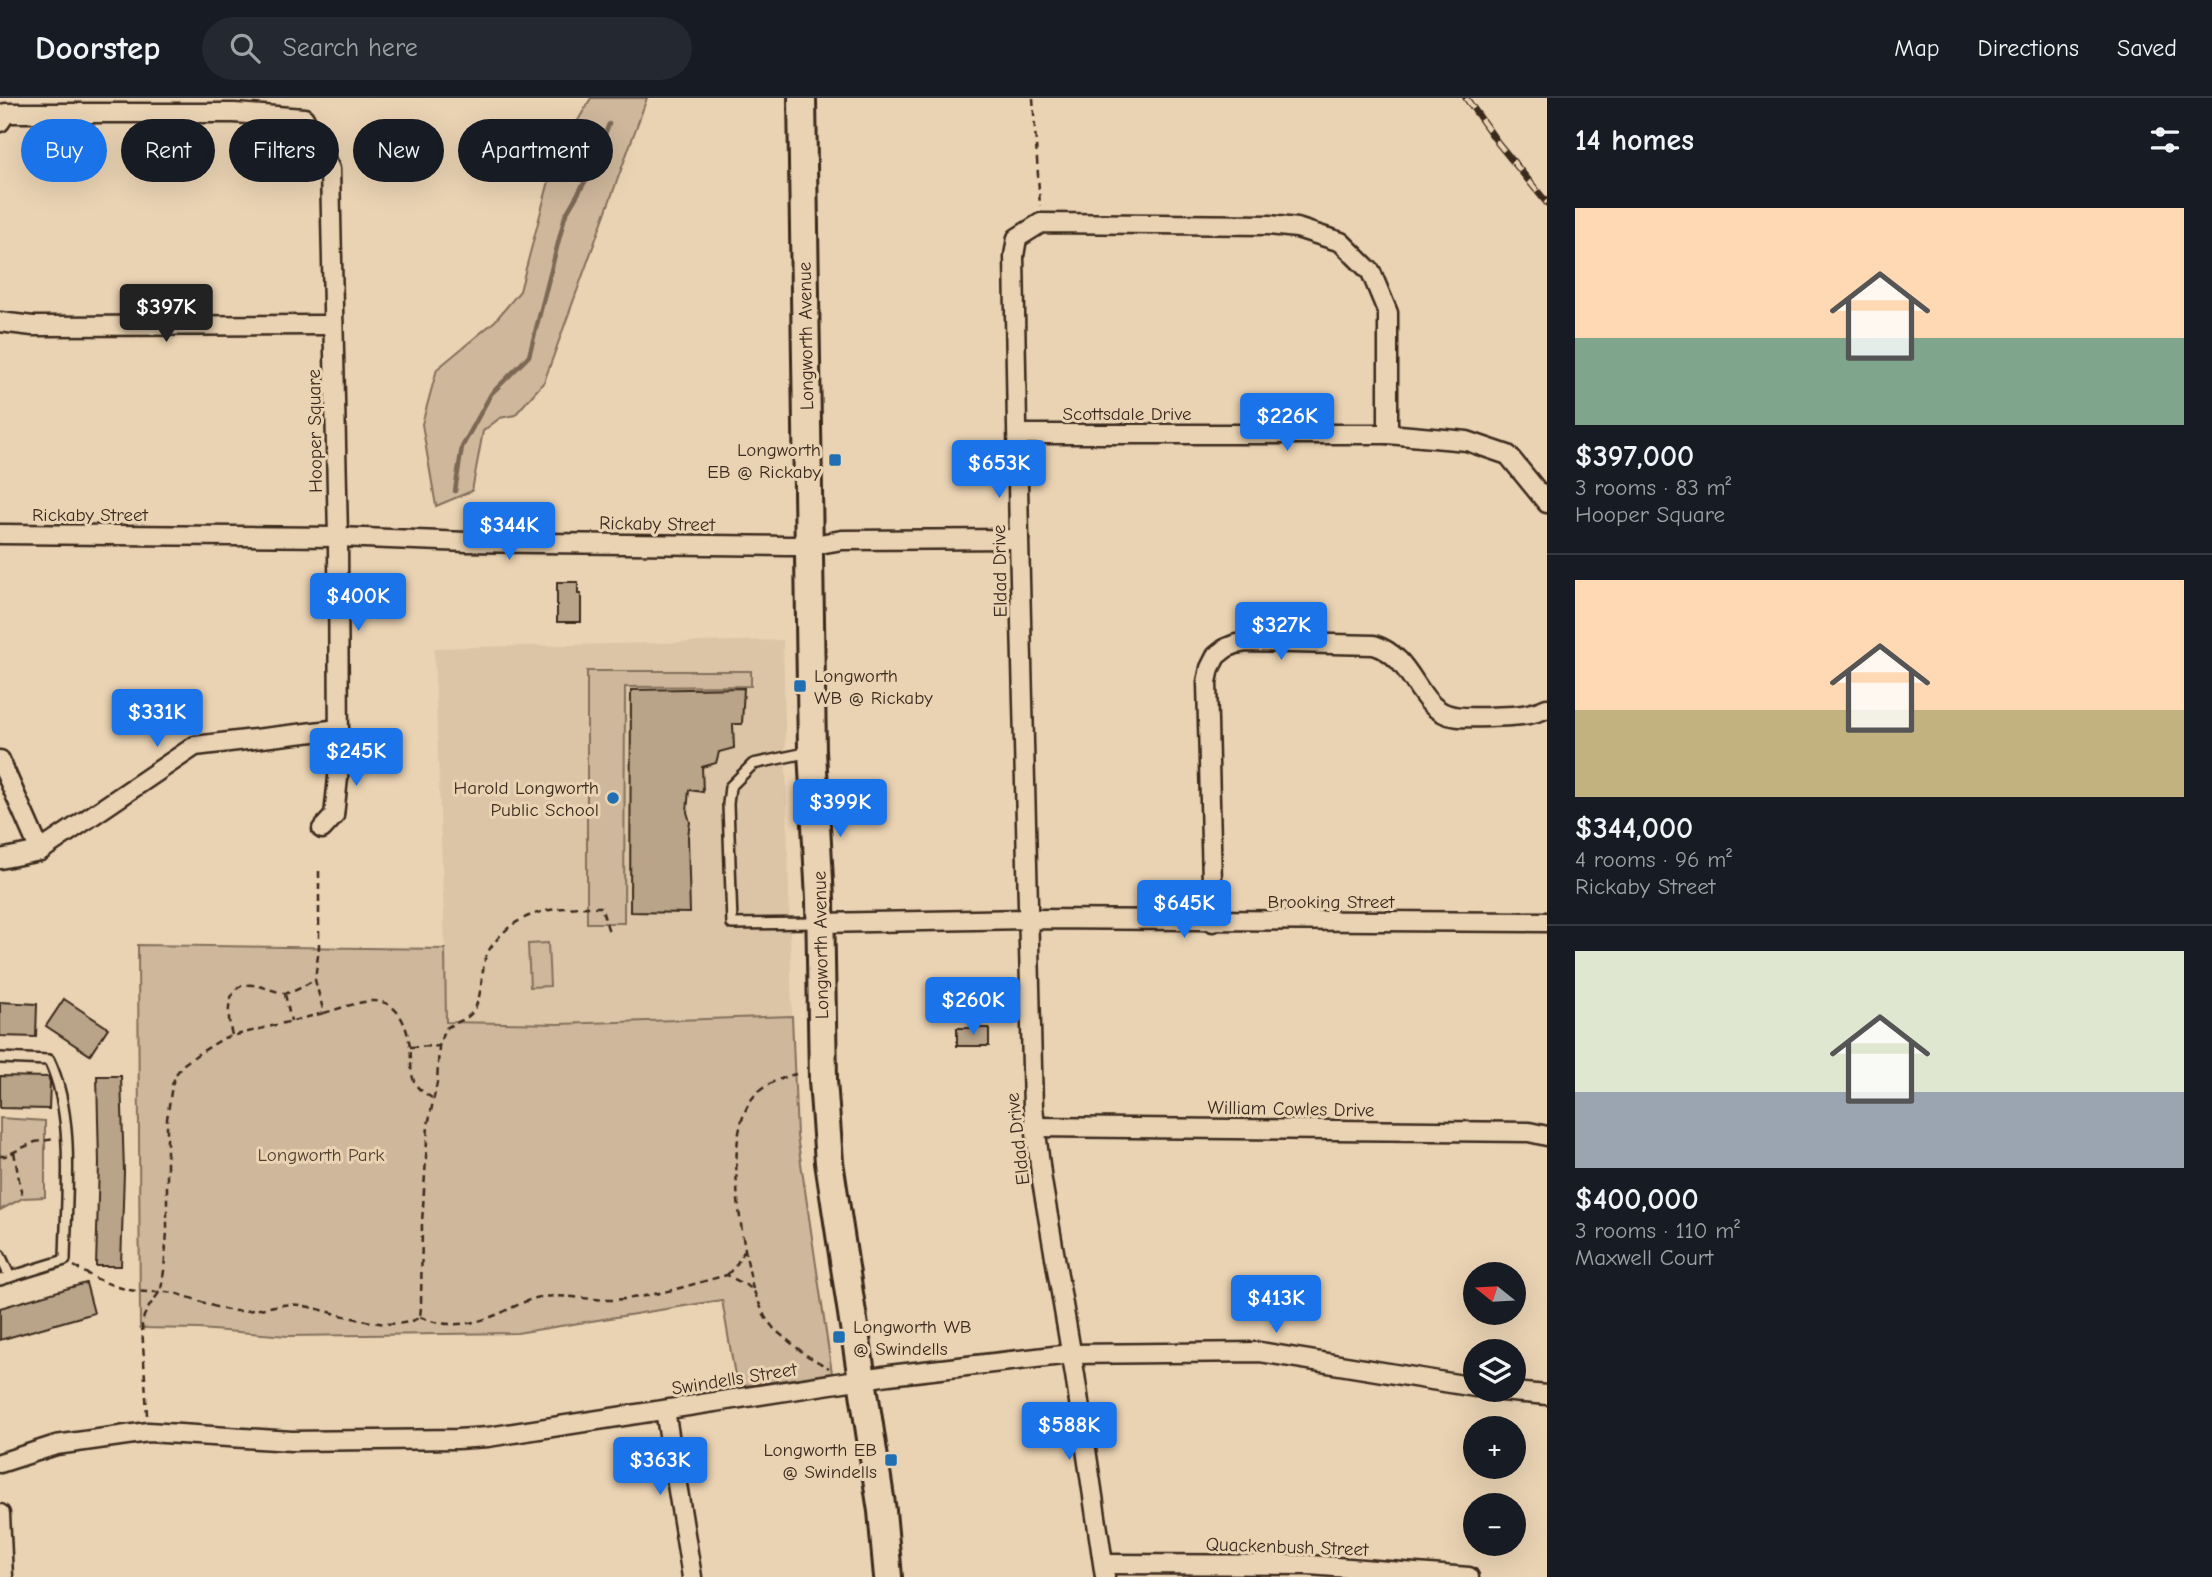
<!DOCTYPE html>
<meta charset="utf-8">
<style>
:root{--surface:#171b24;--page:#242831;--text:#f1f3f6;--muted:#9ea1a6;--line:#363941;--accent:#1a73e8}
body{margin:0;font-family:"Comic Neue",sans-serif;background:var(--page);color:var(--text);height:100vh;display:flex;flex-direction:column;font-size:26px;white-space:nowrap}
*{box-sizing:border-box;margin:0}
p{font-size:23px;color:var(--muted)}
.icon{flex:none;width:38px;height:38px;fill:none;stroke:currentColor;stroke-width:2;stroke-linecap:round;stroke-linejoin:round}
.map{position:relative;flex:1;overflow:hidden}
.drawer{display:flex;flex-direction:column;background:var(--surface);width:665px}
.drawer>*{flex:none}
.guide{position:absolute;left:21px;top:21px;width:665px;height:63px;display:flex;gap:14px}
.needle{width:46px;rotate:288deg}
.fabs{position:absolute;left:1463px;top:1164px;display:grid;gap:14px}
.fabs a{display:grid;place-items:center;width:63px;height:63px;border-radius:50%;background:var(--surface);box-shadow:0 7px 28px #0002;font-size:35px}
.price{position:absolute;translate:-50% -60px;padding:0 16px;border-radius:7px;background:var(--accent);color:#fff;font-size:23px;line-height:46px;filter:drop-shadow(0 2px 4px #0008)}
.price::after{content:'';position:absolute;left:50%;top:42px;width:21px;height:16px;margin-left:-10px;background:inherit;clip-path:polygon(0 0,100% 0,50% 100%)}
.price.current{background:#222;color:#fff}
ul{padding:0;list-style:none}
li{display:grid;align-content:center;gap:14px;height:371px;padding:0 28px}
li+li{border-top:2px solid var(--line)}
li span{display:grid;place-items:center;height:217px;border-radius:0px;color:#555}
li>.icon{margin-inline-start:auto}
span .icon{width:126px;height:126px;fill:#fffc;stroke-width:1}
li b{font-size:30px}
h2{display:flex;justify-content:space-between;align-items:center;height:84px;padding:0 28px;font-size:30px}
.chip{padding:0 24px;border-radius:32px;background:var(--surface);box-shadow:0 7px 28px #0002;font-size:24px;line-height:63px}
.chip.current{background:var(--accent);color:#fff}
header{display:flex;align-items:center;gap:42px;box-sizing:border-box;height:98px;padding:0 35px;background:var(--surface);border-bottom:2px solid var(--line)}
header strong{font-size:33px}
nav{display:flex;gap:38px;margin-inline-start:auto;font-size:24px}
.search{width:490px;height:63px;background:var(--page);display:flex;align-items:center;gap:18px;box-sizing:border-box;padding:0 24px;border-radius:38px;color:var(--muted);font-size:26px}
main{display:flex;flex:1;min-height:0}
.map>svg:first-child{display:block}
</style>
<header>
<strong>Doorstep</strong>
<div class="search"><svg class="icon" aria-label="search" viewBox="0 0 24 24"><circle cx="10" cy="10" r="6"/><path d="M15 15l6 6"/></svg>Search here</div>
<nav><a>Map</a><a>Directions</a><a>Saved</a></nav>
</header>
<main>
<div class="map">
<svg width="1547" height="1479" viewBox="0 0 1547 1479">
<rect width="100%" height="100%" fill="#ead3b3"/>
<filter id="ink" filterUnits="userSpaceOnUse"><feTurbulence type="fractalNoise" baseFrequency=".0143" numOctaves="2"/><feDisplacementMap in="SourceGraphic" scale="14" xChannelSelector="R" yChannelSelector="G"/><feConvolveMatrix kernelMatrix="1 2 1 2 8 2 1 2 1" color-interpolation-filters="sRGB"/></filter>
<g filter="url(#ink)">
<!-- built -->
<polygon fill="#dbc5a6" points="783,542 792,918 559,926 445,924 445,851 434,550"/>
<!-- green -->
<g fill="#ceb79b" stroke="#84705c" stroke-width="2">
<polygon points="591,0 647,0 544,284 515,317 500,320 483,333 472,393 436,408 422,326 437,271 495,223 520,193 554,64"/>
<polygon points="587,573 751,573 751,588 625,589 624,825 587,825"/>
<polygon points="548,845 550,888 530,889 528,846"/>
<polygon points="138,847 445,851 446,924 559,926 792,918 797,1038 832,1275 737,1289 722,1202 517,1235 288,1238 199,1231 140,1230"/>
<polygon points="0,1020 45,1023 45,1099 23,1100 0,1112"/>
</g>
<g fill="none" stroke-linecap="round" stroke-linejoin="round">
<!-- stream -->
<polyline stroke="#7b6754" stroke-width="4.5" points="455,393 462,349 491,296 529,258 565,118 590,75 609,26"/>
</g>
<!-- building -->
<g fill="#b9a489" stroke="#3b2a1e" stroke-width="2">
<polygon points="557,484 578,484 578,496 581,496 581,524 557,524"/>
<polygon points="744,590 742,626 733,626 734,650 719,654 716,665 702,669 703,694 689,692 687,714 690,724 688,738 690,815 630,814 631,592"/>
<polygon points="64,901 108,930 90,957 46,928"/>
<polygon points="0,904 37,906 36,939 0,938"/>
<rect x="957" y="930" width="32" height="18"/>
<polygon points="0,978 48,979 50,984 49,1011 0,1010"/>
<polygon points="97,978 121,978 124,1074 121,1168 96,1168 99,1065"/>
<polygon points="86,1185 94,1215 0,1242 0,1210"/>
</g>
<g fill="none" stroke-linecap="round" stroke-linejoin="round">
<defs>
<g id="lane">
<polyline points="810,654 753,666 730,689 728,706 732,826 818,825"/>
<path d="M0,960L49,962C76,1019 66,1099 65,1162L0,1182"/>
<polyline points="0,1157 10,1179"/>
</g>
<g id="street">
<polyline points="0,24 6,15 234,15 304,20 330,71 338,439 339,670 334,718 322,731"/>
<polyline points="0,224 33,228 333,227"/>
<polyline points="1018,336 1388,336 1467,343 1508,357 1547,405"/>
<polyline points="0,436 338,439 467,444 788,448 808,448 842,442 1019,441"/>
<polyline points="0,662 40,753"/>
<polyline points="0,761 40,753 195,648 339,631"/>
<path d="M1213,824L1207,584L1210,570L1216,558L1226,550L1236,546L1247,544L1374,547C1413,559 1415,604 1446,616C1459,621 1475,619 1489,619C1509,618 1528,619 1547,610"/>
<polyline points="820,825 1029,821 1547,824"/>
<polyline points="1034,1029 1529,1034 1547,1038"/>
<polyline points="1489,1292 1547,1297"/>
<polyline points="665,1312 692,1479"/>
<polyline points="0,1365 56,1347 148,1334 292,1343 457,1341 488,1339 889,1277 1071,1256 1260,1254 1475,1289"/>
<polyline points="0,1416 3,1479"/>
<polyline points="1104,1466 1309,1467 1469,1479"/>
<polyline points="1105,1479 1075,1277 1042,1083 1033,1010 1019,441 1014,158 1017,140 1041,125 1269,127 1297,130 1341,144 1371,174 1388,215 1388,336"/>
</g>
<polyline id="secondary" points="802,0 812,653 820,801 823,982 829,1064 882,1413 888,1479"/>
</defs>
<!-- lane casing -->
<use href="#lane" stroke="#3b2a1e" stroke-width="14"/>
<!-- street casing -->
<use href="#street" stroke="#3b2a1e" stroke-width="23"/>
<!-- secondary casing -->
<use href="#secondary" stroke="#3b2a1e" stroke-width="32"/>
<!-- path -->
<g stroke="#3b2a1e" stroke-width="2.5" stroke-dasharray="7 5" stroke-linecap="butt">
<polyline points="1033,0 1040,108"/>
<polyline points="285,896 291,923"/>
<path d="M324,915C339,911 356,904 372,903C398,902 407,927 410,949C412,961 409,976 416,987C420,993 428,997 433,1001"/>
<path d="M232,937C227,920 224,883 253,887C263,888 274,894 285,895C295,895 305,886 315,882"/>
<path d="M410,949L439,948L444,932C454,923 468,924 475,910C482,896 481,878 485,862C487,853 493,846 499,839C526,809 564,809 601,809L609,834"/>
<polyline points="14,1054 22,1098"/>
<polyline points="0,1058 5,1058 35,1044 56,1041"/>
<path d="M74,1168C96,1182 123,1194 149,1194C161,1194 169,1193 181,1197C200,1202 217,1212 237,1213C259,1214 278,1204 300,1207C332,1212 391,1238 420,1219L421,1209L422,1125L428,1027L437,985L439,948"/>
<polyline points="727,1177 736,1167 745,1152"/>
<path d="M753,1191C743,1144 719,1033 757,995C768,985 782,979 796,976"/>
<path d="M420,1219C449,1232 479,1226 507,1212C518,1207 530,1200 542,1199C565,1196 588,1202 612,1202C651,1200 689,1187 727,1177L753,1191L765,1219L775,1232L806,1257L829,1270"/>
<polyline points="147,1317 142,1227 144,1218 150,1207 161,1192 164,1173 167,1134 167,1021 172,987 176,976 184,966 198,956 224,940 324,915 315,882 319,849 319,770"/>
</g>
<!-- lane -->
<use href="#lane" stroke="#ead3b3" stroke-width="9"/>
<!-- street -->
<use href="#street" stroke="#ead3b3" stroke-width="18"/>
<!-- secondary -->
<use href="#secondary" stroke="#ead3b3" stroke-width="26"/>
<defs>
<polyline id="rail" points="1466,0 1498,45 1547,105"/>
</defs>
<!-- rail casing -->
<use href="#rail" stroke="#3b2a1e" stroke-width="7"/>
<!-- rail -->
<use href="#rail" stroke="#ead3b3" stroke-width="4.5" stroke-dasharray="13" stroke-linecap="butt"/>
</g>
</g>
<!-- markers -->
<g fill="#1f6fb2" stroke="#ead3b3" stroke-width="2.5">
<rect x="828" y="355" width="14" height="14" rx="3.5"/>
<rect x="793" y="581" width="14" height="14" rx="3.5"/>
<circle cx="613" cy="700" r="7"/>
<rect x="832" y="1232" width="14" height="14" rx="3.5"/>
<rect x="884" y="1355" width="14" height="14" rx="3.5"/>
</g>
<g text-anchor="middle" stroke-width="6" stroke-linejoin="round" paint-order="stroke">
<!-- street labels -->
<g font-size="19" fill="#3b2a1e" stroke="#ead3b3">
<text transform="translate(805 238) rotate(-91)" y="7">Longworth Avenue</text>
<text x="1127" y="322">Scottsdale Drive</text>
<text transform="translate(314 333) rotate(-91)" y="7">Hooper Square</text>
<text x="90" y="423">Rickaby Street</text>
<text transform="translate(657 425) rotate(1)" y="7">Rickaby Street</text>
<text transform="translate(999 473) rotate(-91)" y="7">Eldad Drive</text>
<text x="1331" y="810">Brooking Street</text>
<text transform="translate(820 847) rotate(-91)" y="7">Longworth Avenue</text>
<text transform="translate(1291 1010) rotate(1)" y="7">William Cowles Drive</text>
<text transform="translate(1017 1041) rotate(-97)" y="7">Eldad Drive</text>
<text transform="translate(734 1280) rotate(-9)" y="7">Swindells Street</text>
<text transform="translate(1287 1448) rotate(2)" y="7">Quackenbush Street</text>
</g>
<!-- poi labels -->
<g font-size="19" fill="#3b2a1e" stroke="#ead3b3" text-anchor="end">
<text x="821" y="358">Longworth<tspan x="821" dy="22">EB @ Rickaby</tspan></text>
<text x="814" y="584" text-anchor="start">Longworth<tspan x="814" dy="22">WB @ Rickaby</tspan></text>
<text x="599" y="696">Harold Longworth<tspan x="599" dy="22">Public School</tspan></text>
<text x="853" y="1235" text-anchor="start">Longworth WB<tspan x="853" dy="22">@ Swindells</tspan></text>
<text x="877" y="1358">Longworth EB<tspan x="877" dy="22">@ Swindells</tspan></text>
</g>
<!-- park labels -->
<g font-size="19" fill="#513f31" stroke="#ead3b3">
<text x="321" y="1063">Longworth Park</text>
</g>
</g>
</svg>
<div class="fabs">
<a><svg class="needle" viewBox="-14 -14 28 28"><path d="M0-13l5 13h-10z" fill="#e53935"/><path d="M0 13l5-13h-10z" fill="#9ea1a6"/></svg></a>
<a><svg class="icon" aria-label="layers" viewBox="0 0 24 24"><path d="M12 4l9 5-9 5-9-5zM3 14l9 5 9-5"/></svg></a>
<a>+</a>
<a>−</a>
</div>
<b class="price current" style="left:166px;top:246px">$397K</b>
<b class="price" style="left:1287px;top:355px">$226K</b>
<b class="price" style="left:999px;top:402px">$653K</b>
<b class="price" style="left:509px;top:464px">$344K</b>
<b class="price" style="left:358px;top:535px">$400K</b>
<b class="price" style="left:1281px;top:564px">$327K</b>
<b class="price" style="left:157px;top:651px">$331K</b>
<b class="price" style="left:356px;top:690px">$245K</b>
<b class="price" style="left:840px;top:741px">$399K</b>
<b class="price" style="left:1184px;top:842px">$645K</b>
<b class="price" style="left:973px;top:939px">$260K</b>
<b class="price" style="left:1276px;top:1237px">$413K</b>
<b class="price" style="left:1069px;top:1364px">$588K</b>
<b class="price" style="left:660px;top:1399px">$363K</b>
<div class="guide">
<a class="chip current">Buy</a>
<a class="chip">Rent</a>
<a class="chip">Filters</a>
<a class="chip">New</a>
<a class="chip">Apartment</a>
</div>
</div>
<section class="drawer">
<h2>14 homes<svg class="icon" aria-label="filters" viewBox="0 0 24 24"><path d="M4 7h16M4 17h16"/><circle cx="9" cy="7" r="2"/><circle cx="15" cy="17" r="2"/></svg></h2>
<ul>
<li><span style="background:linear-gradient(#ffd9b3 60%,#7fa58c 0)"><svg class="icon" aria-label="home" viewBox="0 0 24 24"><path d="M3 11l9-7 9 7M6 9v11h12V9"/></svg></span><div><b>$397,000</b><p>3 rooms · 83 m²</p><p>Hooper Square</p></div></li>
<li><span style="background:linear-gradient(#ffd9b3 60%,#c2b280 0)"><svg class="icon" aria-label="home" viewBox="0 0 24 24"><path d="M3 11l9-7 9 7M6 9v11h12V9"/></svg></span><div><b>$344,000</b><p>4 rooms · 96 m²</p><p>Rickaby Street</p></div></li>
<li><span style="background:linear-gradient(#dfe7d0 65%,#9aa5b1 0)"><svg class="icon" aria-label="home" viewBox="0 0 24 24"><path d="M3 11l9-7 9 7M6 9v11h12V9"/></svg></span><div><b>$400,000</b><p>3 rooms · 110 m²</p><p>Maxwell Court</p></div></li>
</ul>
</section>
</main>
